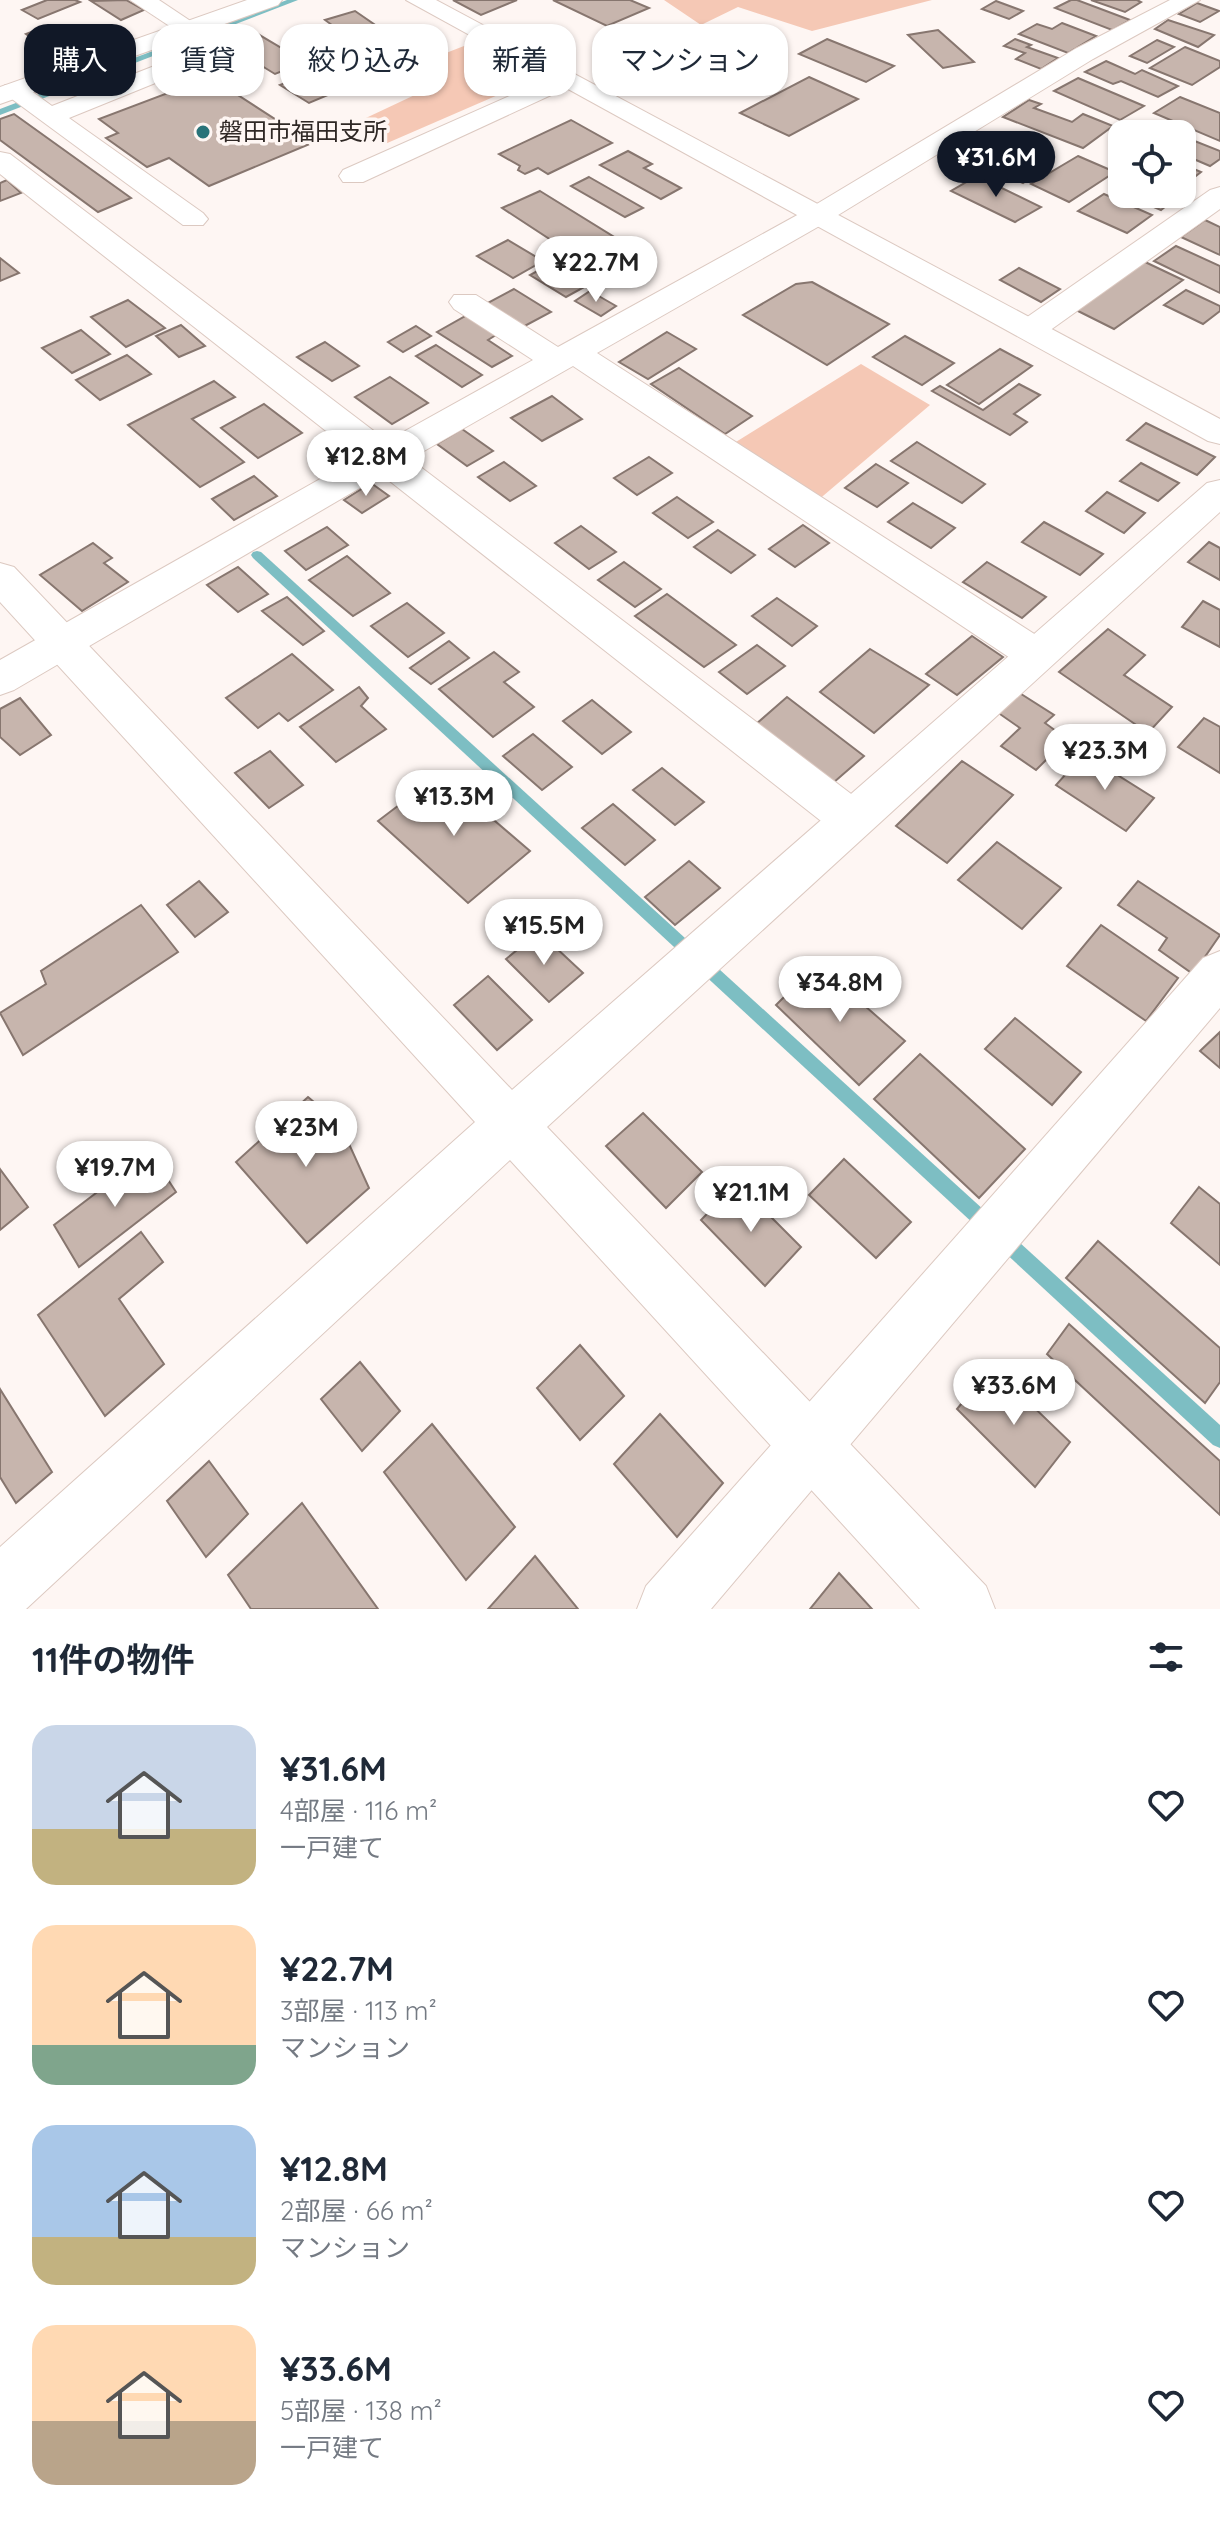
<!DOCTYPE html>
<html lang="ja">
<meta charset="utf-8">
<style>
:root{--surface:#fff;--page:#f6f6f7;--text:#1f2937;--muted:#747a83;--accent:#111827}
body{margin:0;font-family:Quicksand,"Noto Sans JP",sans-serif;background:var(--page);color:var(--text);height:100vh;display:flex;flex-direction:column;font-size:30px;white-space:nowrap}
*{box-sizing:border-box;margin:0}
p{font-size:26px;color:var(--muted)}
.icon{flex:none;width:44px;height:44px;fill:none;stroke:currentColor;stroke-width:2;stroke-linecap:round;stroke-linejoin:round}
.map{position:relative;height:1609px;overflow:hidden}
.panel{display:flex;flex-direction:column;background:var(--surface);flex:1}
.panel>*{flex:none}
.top-card{position:absolute;left:24px;top:24px;width:800px;height:72px;display:flex;gap:16px}
.tools{position:absolute;left:1108px;top:120px;display:grid;gap:16px}
.tools a{display:grid;place-items:center;width:88px;height:88px;border-radius:16px;background:var(--surface);box-shadow:0 2px 6px #0004;font-size:40px}
.price{position:absolute;translate:-50% -68px;padding:0 18px;border-radius:28px;background:#fff;color:#222;font-size:26px;line-height:52px;filter:drop-shadow(0 2px 4px #0008)}
.price::after{content:'';position:absolute;left:50%;top:48px;width:24px;height:18px;margin-left:-12px;background:inherit;clip-path:polygon(0 0,100% 0,50% 100%)}
.price.on{background:var(--accent);color:#fff}
ul{padding:0;list-style:none}
li{display:flex;align-items:center;gap:24px;height:200px;padding:0 32px}
li span{display:grid;place-items:center;flex:none;width:224px;height:160px;border-radius:24px;color:#555}
li>.icon{margin-inline-start:auto}
span .icon{width:96px;height:96px;fill:#fffc;stroke-width:1}
li b{font-size:34px}
h2{display:flex;justify-content:space-between;align-items:center;height:96px;padding:0 32px;font-size:34px}
.tag{padding:0 28px;border-radius:24px;background:var(--surface);box-shadow:0 2px 6px #0004;font-size:28px;line-height:72px}
.tag.on{background:var(--accent);color:#fff}
.map>svg:first-child{display:block}
</style>
<div class="map">
<svg width="1220" height="1609" viewBox="0 0 1220 1609">
<rect width="100%" height="100%" fill="#fef6f3"/>
<!-- green -->
<g fill="#f5c8b5">
<polygon points="664,0 932,0 812,31 738,7 701,25"/>
<polygon points="464,46 528,82 385,144 351,125 419,93 397,72"/>
<polygon points="861,364 930,405 810,507 723,450"/>
</g>
<g fill="none" stroke-linecap="round" stroke-linejoin="round">
<!-- stream -->
<g fill="#7dbec3" fill-rule="evenodd">
<polygon points="287,0 298,0 0,115 0,109"/>
<polygon points="257,551 261,552 1220,1425 1220,1448 1213,1445 253,558 251,555 253,552"/>
</g>
</g>
<!-- building -->
<g fill="#c7b5ad" stroke="#87766f" stroke-width="2">
<polygon points="47,0 75,0 80,2 38,19 22,10"/>
<polygon points="126,0 144,10 121,20 91,1"/>
<polygon points="453,0 517,0 481,15"/>
<polygon points="553,0 630,0 649,8 607,26"/>
<polygon points="1071,0 1077,0 1130,20 1112,30 1055,8"/>
<polygon points="1091,0 1137,0 1141,2 1125,12"/>
<polygon points="996,1 1023,11 1009,19 982,9"/>
<polygon points="1197,3 1219,11 1200,22 1179,14"/>
<polygon points="355,11 381,29 351,39 325,20"/>
<polygon points="1168,20 1214,35 1198,47 1155,29"/>
<polygon points="1062,23 1096,36 1068,53 1019,34 1037,24 1052,29"/>
<polygon points="49,25 79,44 55,54 26,34"/>
<polygon points="246,27 305,62 275,74 216,38"/>
<polygon points="938,30 974,62 943,68 908,35"/>
<polygon points="637,32 680,52 641,70 599,50"/>
<polygon points="827,39 894,66 866,82 799,54"/>
<polygon points="1015,39 1031,45 1027,47 1058,58 1041,69 1016,59 1025,53 1004,46"/>
<polygon points="1157,40 1174,47 1147,63 1130,56"/>
<polygon points="1185,47 1220,61 1220,67 1192,85 1150,68"/>
<polygon points="1106,61 1135,74 1142,70 1178,86 1158,97 1121,81 1113,84 1085,72"/>
<polygon points="314,72 342,89 309,103 280,85"/>
<polygon points="210,77 312,143 209,186 169,158 147,167 106,138 118,133 99,119"/>
<polygon points="809,77 858,99 789,136 740,113"/>
<polygon points="1078,78 1144,106 1120,120 1054,91"/>
<polygon points="1180,97 1220,113 1220,141 1154,113"/>
<polygon points="1029,100 1041,104 1034,108 1072,122 1083,114 1113,126 1083,148 1003,117"/>
<polygon points="14,114 131,198 98,212 0,140 0,119"/>
<polygon points="571,120 612,143 548,174 538,168 525,174 518,170 520,166 499,154"/>
<polygon points="1182,136 1220,151 1220,159 1210,166 1182,154"/>
<polygon points="996,142 1037,160 1024,168 1037,173 1023,183 969,159"/>
<polygon points="628,151 652,164 644,168 681,188 661,199 600,165"/>
<polygon points="1078,156 1115,172 1069,202 1031,184"/>
<polygon points="1182,164 1201,172 1183,186 1182,186"/>
<polygon points="977,176 1041,207 1015,222 951,191"/>
<polygon points="589,177 643,208 625,217 571,186"/>
<polygon points="7,180 21,193 0,201 0,183"/>
<polygon points="540,191 619,240 580,259 502,208"/>
<polygon points="1104,194 1152,215 1127,233 1078,211"/>
<polygon points="1123,194 1171,194 1177,197 1161,210"/>
<polygon points="1205,220 1220,227 1220,255 1181,237"/>
<polygon points="508,240 543,261 513,278 477,256"/>
<polygon points="1176,246 1220,266 1220,293 1154,261"/>
<polygon points="0,258 19,273 0,281"/>
<polygon points="1143,261 1183,280 1114,329 1074,309"/>
<polygon points="552,263 588,285 566,297 530,275"/>
<polygon points="1019,268 1060,289 1041,302 1000,280"/>
<polygon points="812,282 889,324 827,365 743,315 796,284"/>
<polygon points="514,289 551,312 519,329 482,306"/>
<polygon points="1186,290 1220,306 1220,311 1203,324 1164,305"/>
<polygon points="590,291 616,306 601,316 575,301"/>
<polygon points="128,300 165,328 126,347 91,317"/>
<polygon points="469,314 499,333 488,340 512,356 492,367 437,332"/>
<polygon points="181,325 205,346 179,357 156,336"/>
<polygon points="416,326 431,336 403,352 388,342"/>
<polygon points="81,330 110,354 72,373 42,348"/>
<polygon points="667,332 696,349 648,379 619,362"/>
<polygon points="905,336 954,363 922,385 873,357"/>
<polygon points="325,342 359,366 332,381 297,357"/>
<polygon points="436,345 482,375 462,387 416,356"/>
<polygon points="1000,349 1032,366 979,404 947,385"/>
<polygon points="127,355 151,374 100,400 76,380"/>
<polygon points="679,368 752,416 725,434 651,384"/>
<polygon points="390,377 428,403 392,424 355,397"/>
<polygon points="214,381 235,397 192,419 244,462 200,487 128,425"/>
<polygon points="1019,384 1040,395 1014,414 1027,422 1010,435 932,391 940,386 983,410"/>
<polygon points="552,396 582,419 542,441 511,418"/>
<polygon points="264,404 302,433 258,458 221,428"/>
<polygon points="1146,423 1215,457 1197,475 1127,440"/>
<polygon points="462,429 493,451 467,466 437,444"/>
<polygon points="917,442 985,484 962,503 891,461"/>
<polygon points="649,457 672,473 637,495 614,478"/>
<polygon points="504,462 536,486 510,501 478,477"/>
<polygon points="1141,463 1179,483 1158,501 1120,481"/>
<polygon points="876,464 908,483 877,507 845,488"/>
<polygon points="254,476 277,496 234,520 212,499"/>
<polygon points="371,483 389,496 362,513 344,500"/>
<polygon points="1107,492 1145,513 1124,533 1086,511"/>
<polygon points="677,497 713,522 688,538 653,513"/>
<polygon points="913,503 955,528 931,548 888,522"/>
<polygon points="1044,522 1103,554 1080,575 1022,542"/>
<polygon points="803,525 829,543 795,567 769,549"/>
<polygon points="581,526 616,552 589,569 555,543"/>
<polygon points="327,527 348,545 306,570 285,551"/>
<polygon points="718,530 755,555 731,573 694,547"/>
<polygon points="1209,542 1220,548 1220,580 1188,562"/>
<polygon points="93,543 112,558 104,563 128,582 82,611 40,575"/>
<polygon points="347,556 390,593 353,616 309,580"/>
<polygon points="624,562 661,589 635,607 598,580"/>
<polygon points="987,562 1046,597 1022,618 963,582"/>
<polygon points="238,567 268,594 238,612 207,585"/>
<polygon points="667,594 736,645 704,667 635,616"/>
<polygon points="287,597 324,631 303,645 262,611"/>
<polygon points="777,598 817,626 792,646 752,616"/>
<polygon points="1203,601 1220,610 1220,647 1182,627"/>
<polygon points="407,603 444,633 408,657 371,626"/>
<polygon points="1108,629 1145,655 1124,675 1172,707 1148,733 1059,672"/>
<polygon points="972,636 1003,657 957,695 926,674"/>
<polygon points="449,641 469,658 431,684 410,668"/>
<polygon points="757,645 785,666 747,694 719,672"/>
<polygon points="870,649 929,685 874,733 820,692"/>
<polygon points="494,652 519,672 504,682 534,707 493,737 439,689"/>
<polygon points="292,654 333,690 288,721 279,713 258,728 226,698"/>
<polygon points="359,687 368,698 361,706 386,729 336,762 300,727"/>
<polygon points="1018,692 1054,715 1045,723 1067,739 1036,770 1001,746 1020,728 997,712"/>
<polygon points="787,697 864,756 833,783 755,725"/>
<polygon points="20,698 51,735 20,755 0,737 0,709"/>
<polygon points="592,700 631,732 602,754 563,721"/>
<polygon points="1204,718 1220,727 1220,773 1178,747"/>
<polygon points="533,734 572,767 542,790 503,756"/>
<polygon points="270,751 303,785 269,808 235,773"/>
<polygon points="1084,754 1154,798 1126,831 1056,785"/>
<polygon points="962,761 1013,795 947,863 896,826"/>
<polygon points="662,768 704,802 675,825 633,790"/>
<polygon points="440,774 530,851 468,903 378,821"/>
<polygon points="613,804 655,840 625,865 582,828"/>
<polygon points="997,842 1061,888 1022,929 958,880"/>
<polygon points="689,861 720,888 675,925 645,897"/>
<polygon points="199,881 228,912 195,937 167,905"/>
<polygon points="1138,881 1220,935 1193,974 1159,950 1167,938 1118,905"/>
<polygon points="141,905 178,952 23,1055 0,1013 46,984 41,971"/>
<polygon points="1101,925 1178,978 1146,1021 1067,966"/>
<polygon points="539,932 583,973 549,1002 506,959"/>
<polygon points="817,964 905,1041 859,1085 776,1005"/>
<polygon points="488,976 532,1020 497,1050 454,1005"/>
<polygon points="1015,1018 1081,1072 1052,1105 985,1049"/>
<polygon points="1220,1032 1220,1068 1200,1051"/>
<polygon points="920,1054 1025,1149 979,1198 874,1099"/>
<polygon points="308,1097 340,1124 369,1188 307,1243 236,1162"/>
<polygon points="643,1113 702,1172 666,1208 606,1146"/>
<polygon points="150,1152 176,1192 79,1267 54,1225"/>
<polygon points="844,1159 911,1222 876,1258 809,1195"/>
<polygon points="0,1169 28,1207 0,1230"/>
<polygon points="737,1183 801,1247 765,1286 701,1220"/>
<polygon points="1199,1187 1220,1204 1220,1265 1171,1223"/>
<polygon points="141,1232 163,1262 119,1299 164,1364 105,1416 38,1315"/>
<polygon points="1098,1241 1220,1348 1220,1382 1205,1403 1066,1278"/>
<polygon points="1069,1324 1220,1461 1220,1515 1047,1354"/>
<polygon points="580,1345 624,1396 580,1440 537,1388"/>
<polygon points="360,1362 400,1411 362,1451 321,1399"/>
<polygon points="992,1367 1070,1442 1035,1487 957,1409"/>
<polygon points="0,1389 52,1472 16,1503 0,1477"/>
<polygon points="660,1414 723,1483 677,1537 614,1464"/>
<polygon points="432,1424 515,1527 466,1580 384,1472"/>
<polygon points="209,1461 248,1514 206,1557 167,1501"/>
<polygon points="302,1503 378,1609 251,1609 228,1575"/>
<polygon points="535,1556 578,1609 488,1609"/>
<polygon points="839,1573 872,1609 810,1609"/>
</g>
<g fill="none" stroke-linecap="round" stroke-linejoin="round">
<defs>
<g id="street">
<polygon points="130,0 159,0 201,28 198,33 180,33"/>
<polygon points="1170,0 1200,0 1093,59 830,220 597,353 1050,644 1056,655 1050,666 1036,670 1022,666 573,366 410,459 867,806 873,819 867,832 851,837 835,832 382,475 14,690 0,695 0,660 359,457 0,174 0,152 10,154 387,441 533,360 454,309 449,302 454,295 476,295 558,347 810,208 1075,49"/>
<polygon points="160,32 189,48 190,60 180,73 69,118 203,213 208,219 203,225 183,225 1,91 5,85 23,85 52,106 162,63 164,51 148,39"/>
<polygon points="566,71 575,74 579,79 575,84 363,182 343,182 339,176 343,170"/>
<polygon points="1220,187 1220,209 1042,336 1031,339 1020,336 1015,329 1020,322 1210,190"/>
<polygon points="1220,951 1220,1008 711,1609 637,1609 646,1586 1203,958"/>
</g>
<g id="secondary">
<polygon points="247,0 282,0 278,5 0,104 0,87"/>
<polygon points="406,0 436,0 1220,419 1220,444 1208,441"/>
<polygon points="1220,480 1220,512 547,1127 986,1586 995,1609 920,1609 510,1160 26,1609 0,1609 0,1547 475,1122 0,602 0,563 14,567 512,1090 1207,483"/>
</g>
</defs>
<!-- street casing -->
<use href="#street" stroke="#dcc9c1" stroke-width="2"/>
<!-- secondary casing -->
<use href="#secondary" stroke="#dcc9c1" stroke-width="2"/>
<!-- street -->
<use href="#street" fill="#fff" fill-rule="evenodd"/>
<!-- secondary -->
<use href="#secondary" fill="#fff" fill-rule="evenodd"/>
</g>
<!-- markers -->
<circle fill="#297379" stroke="#fef6f3" stroke-width="3" cx="203" cy="132" r="8"/>
<g text-anchor="middle" stroke-width="7" stroke-linejoin="round" paint-order="stroke">
<!-- far-poi labels -->
<g font-size="24" fill="#2f2825" stroke="#fef6f3" text-anchor="start">
<text x="219" y="140">磐田市福田支所</text>
</g>
</g>
</svg>
<div class="tools">
<a><svg class="icon" aria-label="locate" viewBox="0 0 24 24"><circle cx="12" cy="12" r="6"/><path d="M12 2v4M12 18v4M2 12h4M18 12h4"/></svg></a>
</div>
<b class="price on" style="left:996px;top:199px">¥31.6M</b>
<b class="price" style="left:596px;top:304px">¥22.7M</b>
<b class="price" style="left:366px;top:498px">¥12.8M</b>
<b class="price" style="left:1105px;top:792px">¥23.3M</b>
<b class="price" style="left:454px;top:838px">¥13.3M</b>
<b class="price" style="left:544px;top:967px">¥15.5M</b>
<b class="price" style="left:840px;top:1024px">¥34.8M</b>
<b class="price" style="left:306px;top:1169px">¥23M</b>
<b class="price" style="left:115px;top:1209px">¥19.7M</b>
<b class="price" style="left:751px;top:1234px">¥21.1M</b>
<b class="price" style="left:1014px;top:1427px">¥33.6M</b>
<div class="top-card">
<a class="tag on">購入</a>
<a class="tag">賃貸</a>
<a class="tag">絞り込み</a>
<a class="tag">新着</a>
<a class="tag">マンション</a>
</div>
</div>
<section class="panel">
<h2>11件の物件<svg class="icon" aria-label="filters" viewBox="0 0 24 24"><path d="M4 7h16M4 17h16"/><circle cx="9" cy="7" r="2"/><circle cx="15" cy="17" r="2"/></svg></h2>
<ul>
<li><span style="background:linear-gradient(#c9d6e8 65%,#c2b280 0)"><svg class="icon" aria-label="home" viewBox="0 0 24 24"><path d="M3 11l9-7 9 7M6 9v11h12V9"/></svg></span><div><b>¥31.6M</b><p>4部屋 · 116 m²</p><p>一戸建て</p></div><svg class="icon" aria-label="heart" viewBox="0 0 24 24"><path d="M12 20l-8-8c-3-5 5-10 8-4 3-6 11-1 8 4z"/></svg></li>
<li><span style="background:linear-gradient(#ffd9b3 75%,#7fa58c 0)"><svg class="icon" aria-label="home" viewBox="0 0 24 24"><path d="M3 11l9-7 9 7M6 9v11h12V9"/></svg></span><div><b>¥22.7M</b><p>3部屋 · 113 m²</p><p>マンション</p></div><svg class="icon" aria-label="heart" viewBox="0 0 24 24"><path d="M12 20l-8-8c-3-5 5-10 8-4 3-6 11-1 8 4z"/></svg></li>
<li><span style="background:linear-gradient(#a9c7e8 70%,#c2b280 0)"><svg class="icon" aria-label="home" viewBox="0 0 24 24"><path d="M3 11l9-7 9 7M6 9v11h12V9"/></svg></span><div><b>¥12.8M</b><p>2部屋 · 66 m²</p><p>マンション</p></div><svg class="icon" aria-label="heart" viewBox="0 0 24 24"><path d="M12 20l-8-8c-3-5 5-10 8-4 3-6 11-1 8 4z"/></svg></li>
<li><span style="background:linear-gradient(#ffd9b3 60%,#b9a48a 0)"><svg class="icon" aria-label="home" viewBox="0 0 24 24"><path d="M3 11l9-7 9 7M6 9v11h12V9"/></svg></span><div><b>¥33.6M</b><p>5部屋 · 138 m²</p><p>一戸建て</p></div><svg class="icon" aria-label="heart" viewBox="0 0 24 24"><path d="M12 20l-8-8c-3-5 5-10 8-4 3-6 11-1 8 4z"/></svg></li>
</ul>
</section>
